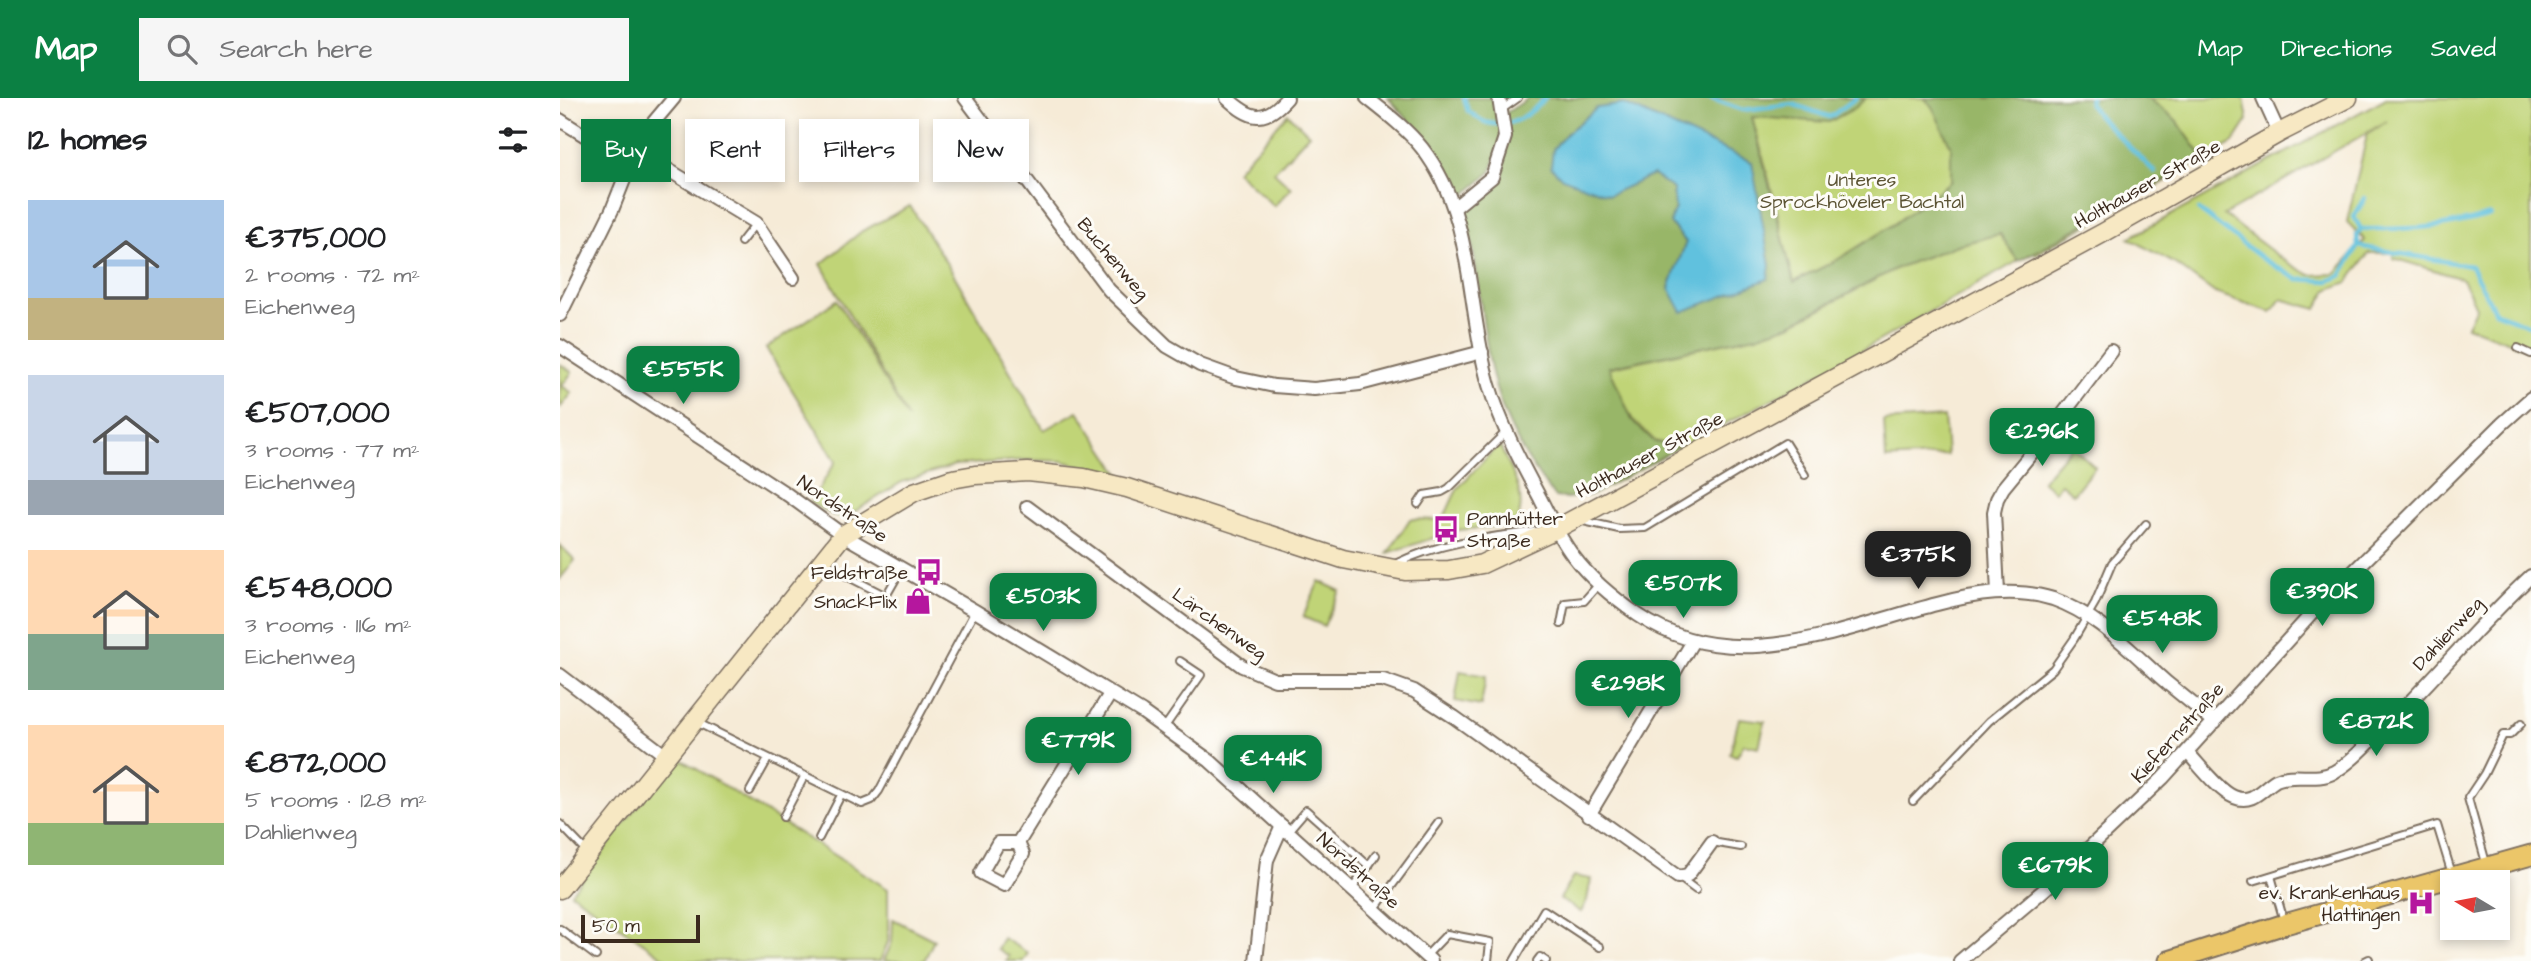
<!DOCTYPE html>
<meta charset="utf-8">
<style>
:root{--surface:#fff;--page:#f6f6f6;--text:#202124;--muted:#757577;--accent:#0b8043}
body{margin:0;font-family:"Architects Daughter",sans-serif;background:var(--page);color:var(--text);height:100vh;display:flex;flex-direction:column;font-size:26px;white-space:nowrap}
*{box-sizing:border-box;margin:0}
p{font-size:23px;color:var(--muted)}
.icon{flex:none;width:38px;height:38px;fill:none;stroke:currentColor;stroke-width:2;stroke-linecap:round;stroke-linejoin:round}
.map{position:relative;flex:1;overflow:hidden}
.drawer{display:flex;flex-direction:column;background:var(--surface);width:560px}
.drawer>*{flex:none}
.guide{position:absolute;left:21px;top:21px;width:665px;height:63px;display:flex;gap:14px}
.needle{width:46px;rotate:280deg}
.controls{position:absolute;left:1880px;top:772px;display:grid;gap:14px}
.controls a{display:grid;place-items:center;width:70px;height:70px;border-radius:0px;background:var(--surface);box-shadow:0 4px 10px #0003;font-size:35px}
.scale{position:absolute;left:21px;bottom:18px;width:119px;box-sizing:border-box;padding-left:7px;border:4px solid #3b2a1e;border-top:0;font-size:19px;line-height:24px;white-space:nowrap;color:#3b2a1e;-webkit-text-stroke:5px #fdfcf7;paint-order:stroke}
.price{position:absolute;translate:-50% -60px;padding:0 16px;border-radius:14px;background:var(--accent);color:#fff;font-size:23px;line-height:46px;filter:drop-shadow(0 2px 4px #0008)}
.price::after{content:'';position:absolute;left:50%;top:42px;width:21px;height:16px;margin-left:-10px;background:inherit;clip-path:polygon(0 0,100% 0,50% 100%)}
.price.current{background:#222;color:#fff}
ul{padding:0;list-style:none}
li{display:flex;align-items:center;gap:21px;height:175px;padding:0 28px}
li span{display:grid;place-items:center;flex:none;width:196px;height:140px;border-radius:0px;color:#555}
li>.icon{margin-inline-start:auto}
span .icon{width:84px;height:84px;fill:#fffc;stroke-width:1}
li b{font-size:30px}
h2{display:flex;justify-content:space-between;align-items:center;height:84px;padding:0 28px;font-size:30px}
.pill{padding:0 24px;border-radius:0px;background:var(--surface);box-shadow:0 4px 10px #0003;font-size:24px;line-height:63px}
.pill.current{background:var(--accent);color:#fff}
header{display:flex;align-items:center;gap:42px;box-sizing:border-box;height:98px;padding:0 35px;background:var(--accent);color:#fff}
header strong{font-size:33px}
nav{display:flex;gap:38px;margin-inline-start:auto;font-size:24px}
.search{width:490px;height:63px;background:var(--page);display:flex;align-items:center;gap:18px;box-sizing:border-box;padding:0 24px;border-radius:0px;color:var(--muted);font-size:26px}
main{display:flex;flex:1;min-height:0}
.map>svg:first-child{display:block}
</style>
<header>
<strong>Map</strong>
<div class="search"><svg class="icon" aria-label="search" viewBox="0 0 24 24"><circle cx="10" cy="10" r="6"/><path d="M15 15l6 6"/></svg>Search here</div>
<nav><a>Map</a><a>Directions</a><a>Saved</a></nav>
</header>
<main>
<section class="drawer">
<h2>12 homes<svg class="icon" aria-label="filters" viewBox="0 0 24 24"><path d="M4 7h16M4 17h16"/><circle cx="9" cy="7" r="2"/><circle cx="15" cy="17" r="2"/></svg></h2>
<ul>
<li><span style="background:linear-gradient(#a9c7e8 70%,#c2b280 0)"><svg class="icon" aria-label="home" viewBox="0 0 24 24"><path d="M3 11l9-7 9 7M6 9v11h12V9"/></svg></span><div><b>€375,000</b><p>2 rooms · 72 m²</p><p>Eichenweg</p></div></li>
<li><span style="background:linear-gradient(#c9d6e8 75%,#9aa5b1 0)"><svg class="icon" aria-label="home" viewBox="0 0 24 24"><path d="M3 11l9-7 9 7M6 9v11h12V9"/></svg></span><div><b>€507,000</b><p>3 rooms · 77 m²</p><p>Eichenweg</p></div></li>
<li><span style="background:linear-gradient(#ffd9b3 60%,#7fa58c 0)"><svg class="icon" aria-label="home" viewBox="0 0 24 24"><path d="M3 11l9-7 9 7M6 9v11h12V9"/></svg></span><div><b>€548,000</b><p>3 rooms · 116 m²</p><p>Eichenweg</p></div></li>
<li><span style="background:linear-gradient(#ffd9b3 70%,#8fb573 0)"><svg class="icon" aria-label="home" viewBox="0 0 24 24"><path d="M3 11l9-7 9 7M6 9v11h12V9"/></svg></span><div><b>€872,000</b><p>5 rooms · 128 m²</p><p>Dahlienweg</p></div></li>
</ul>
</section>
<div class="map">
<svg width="1971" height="863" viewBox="0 0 1971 863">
<rect width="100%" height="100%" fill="#fdfcf7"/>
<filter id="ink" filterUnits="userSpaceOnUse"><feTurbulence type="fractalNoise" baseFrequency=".0143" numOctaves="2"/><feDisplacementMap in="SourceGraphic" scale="14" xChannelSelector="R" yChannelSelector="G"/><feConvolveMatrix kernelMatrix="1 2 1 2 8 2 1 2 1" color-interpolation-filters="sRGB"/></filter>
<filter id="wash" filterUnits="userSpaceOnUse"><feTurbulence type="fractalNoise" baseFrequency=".00686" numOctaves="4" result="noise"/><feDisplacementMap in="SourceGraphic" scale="28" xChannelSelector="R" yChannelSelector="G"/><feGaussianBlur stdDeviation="1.57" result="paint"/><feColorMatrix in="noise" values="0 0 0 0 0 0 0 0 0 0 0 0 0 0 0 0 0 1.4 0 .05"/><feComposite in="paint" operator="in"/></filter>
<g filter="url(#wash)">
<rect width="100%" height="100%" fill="#f6ebd7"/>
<!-- green -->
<g fill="#c0d477" stroke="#7e7f4a" stroke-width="2" fill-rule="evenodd">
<polygon points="1231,0 1571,0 1617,67 1617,77 1476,156 1447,135 1424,134 1352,164 1396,147 1439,136 1458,163 1273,269 1119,350 1095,343 1072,321 1048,270 1193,238 1230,227 1298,191 1237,217 1220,125 1196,32 1175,26"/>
<polygon points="1588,0 1684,0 1688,22 1673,45 1644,61 1616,22"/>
<path d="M1826,0H1971V252L1907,228L1916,209L1903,181L1833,160V155H1809L1788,184L1767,192L1757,211L1721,201L1711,214L1655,195L1615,166L1569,140ZM1827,23L1807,37L1787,124L1805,142L1775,176L1750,177L1725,163L1664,117Z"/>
<polygon points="728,16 749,36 714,74 731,90 714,108 676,73"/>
<polygon points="350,108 394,177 484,332 518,313 562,379 502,363 465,362 395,367 342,384 286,419 276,419 250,405 276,363 206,250 277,202 348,321 261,166 302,133"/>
<polygon points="0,266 12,274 2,288 12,295 0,310"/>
<polygon points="1384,319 1387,357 1326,361 1324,323"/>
<path d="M939,346C949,370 970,399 956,424L941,428L898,432L828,455L850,421L883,422L897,391Z"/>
<polygon points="1512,348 1535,369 1513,396 1501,386 1494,393 1482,383"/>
<polygon points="0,447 15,462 0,481"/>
<polygon points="759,483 780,493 764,528 743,519"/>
<polygon points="900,573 926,578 921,608 895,603"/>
<polygon points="1179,620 1205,623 1199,649 1184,646 1177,658 1170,656"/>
<polygon points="116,658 328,791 328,844 320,863 109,863 11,795"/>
<polygon points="1013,778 1031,781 1027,802 1021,814 1000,801"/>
<polygon points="333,821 374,842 364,863 324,863 332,844"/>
<polygon points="443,840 468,855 463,863 446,863 449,858 437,851"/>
</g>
<!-- forest -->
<g fill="#98b668" stroke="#6a7043" stroke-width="2" fill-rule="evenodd">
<polygon points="828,0 937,0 942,38 931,74 900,101 877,53"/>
<path d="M969,0H1306L1295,10L1269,24L1192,19L1234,184L1277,162L1334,126L1391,83V49L1372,8L1364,0H1588L1616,22L1644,61L1458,163L1440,136L1397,147L1337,170L1229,227L1196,238L1049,269L1072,322L1095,344L1116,348V351L1032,397L1007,400L995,399C966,363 942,321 932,275C920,221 919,164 904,111L935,82L946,15ZM1037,10L1208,181L1109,190L1126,144L1110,125L1115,110L1113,91L1093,77L1006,36Z"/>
</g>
<!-- water -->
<polygon fill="#60c1de" stroke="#4e767e" stroke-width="2" points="1064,6 1192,64 1210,167 1208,181 1122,214 1109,190 1126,144 1110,125 1115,110 1113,91 1093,77 1049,97 1002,80 991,69 993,51 1006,36 1037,10"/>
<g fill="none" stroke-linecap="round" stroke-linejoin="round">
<!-- stream -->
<g stroke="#60c1de" stroke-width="4.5">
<path d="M904,0L908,13C914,17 922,24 928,25C952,30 970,17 985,0"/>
<polyline points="1149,0 1183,12 1232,6 1270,19 1296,0"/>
<polyline points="1530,0 1529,5 1539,19 1595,74"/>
<polyline points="1639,112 1703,161 1737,181 1769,183 1781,178 1798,148 1911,168 1935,214 1971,228"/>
<path d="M1801,131C1849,131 1884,131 1930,117"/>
<polyline points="1798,148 1797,137 1801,131 1794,119 1805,100"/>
</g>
</g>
</g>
<g filter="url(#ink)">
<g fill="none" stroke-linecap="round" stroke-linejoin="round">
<defs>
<g id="lane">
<polyline points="941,12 958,0"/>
<polyline points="181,144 196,125"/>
<polyline points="1958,250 1971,256"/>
<polyline points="858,406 864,397 882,394 889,390 946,334"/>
<polyline points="1019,422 1059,431 1085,430 1225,345 1245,377"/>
<path d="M835,466C880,444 928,439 977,433"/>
<polyline points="257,474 279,474 326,498 342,470"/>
<polyline points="1001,526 1005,505 1024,503 1039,486"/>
<polyline points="136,624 302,706 312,702 319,693 415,513"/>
<polyline points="604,630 641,577 620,563"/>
<polyline points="190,693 208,661"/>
<polyline points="1353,703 1429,623 1493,571 1514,541 1535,505 1552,465 1586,426"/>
<polyline points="223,719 244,679"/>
<polyline points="0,726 26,753"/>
<polyline points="728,733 746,712 809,768"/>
<polyline points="259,740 281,697"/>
<polyline points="1152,744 1181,749"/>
<polyline points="1926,765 1908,700 1924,676 1943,637 1950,637 1961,626"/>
<polyline points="1711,778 1724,823"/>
<polyline points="1120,780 1136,792"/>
<polyline points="1693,783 1877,727 1892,776"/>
<polyline points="792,791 816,757"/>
<polyline points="814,812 879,724"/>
<polyline points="0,831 36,858"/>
<polyline points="866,858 887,836 930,844 928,863"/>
<polyline points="954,863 984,812 1040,849"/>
<polyline points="977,863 980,859 986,863"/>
<polyline points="1805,863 1809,861"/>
</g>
<g id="street">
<polyline points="405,0 549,192 607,248 640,267 676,280 714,288 754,291 800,286 922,254"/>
<path d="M667,0C691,22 704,26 727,0"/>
<path d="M807,0C826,15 847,31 862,50C915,118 906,208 929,287C941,327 960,363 980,400C990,420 1000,441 1014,459C1031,482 1055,501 1078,517C1171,581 1280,531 1377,506C1414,496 1455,489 1493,501C1539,517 1571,554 1607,585C1623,598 1639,611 1655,624"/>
<polyline points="1703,0 1719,35"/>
<polyline points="0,22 70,66"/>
<polyline points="77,53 196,125 233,180"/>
<polyline points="894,110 932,79 945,39 939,0"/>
<polyline points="0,217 52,112 75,54 93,25 114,0"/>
<polyline points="0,248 228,397 283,437 415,513 582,614 650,663 871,863"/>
<polyline points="467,409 682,568 715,582 823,582 854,593 894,619 1118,779 1128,777 1152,744"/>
<polyline points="1438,495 1434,414 1437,401 1443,390 1497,324 1551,253"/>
<polyline points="0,577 106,658"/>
<path d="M1628,655C1640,668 1659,693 1674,699C1693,707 1702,690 1716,682C1734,674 1757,684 1774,674C1792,664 1807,646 1822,632C1874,582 1919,526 1971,478"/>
<polyline points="1029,717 1133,543"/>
<polygon points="438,745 458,745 463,756 444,787 421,775"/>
<polyline points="458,745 550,596"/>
<polyline points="696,863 707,762 722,728"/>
<polyline points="1400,863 1491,786 1603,680 1755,512 1942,326 1971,300"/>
</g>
<polyline id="secondary" points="0,791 283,437 354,394 392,381 415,377 468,374 524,380 567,390 783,461 845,473 889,472 922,466 996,431 1543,135 1719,35 1788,0"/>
<polyline id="primary" points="1609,863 1725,826 1971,757"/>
</defs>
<!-- lane casing -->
<use href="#lane" stroke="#7c6e5f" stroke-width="10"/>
<!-- street casing -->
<use href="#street" stroke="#7c6e5f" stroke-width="16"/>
<!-- secondary casing -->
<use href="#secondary" stroke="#7c6e5f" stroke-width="21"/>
<!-- primary casing -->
<use href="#primary" stroke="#7c6e5f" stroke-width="23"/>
<!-- lane -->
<use href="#lane" stroke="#fff" stroke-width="6"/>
<!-- street -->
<use href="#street" stroke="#fff" stroke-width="12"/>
<!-- secondary -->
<use href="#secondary" stroke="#f7e8c3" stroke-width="18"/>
<!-- primary -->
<use href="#primary" stroke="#ebc669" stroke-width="19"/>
</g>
</g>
<!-- icons -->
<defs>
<symbol id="bus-bare" viewBox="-9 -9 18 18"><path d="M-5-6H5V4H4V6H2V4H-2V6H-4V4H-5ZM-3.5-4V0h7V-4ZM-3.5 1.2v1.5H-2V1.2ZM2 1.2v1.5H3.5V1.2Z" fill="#b5179e" stroke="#fdfcf7" stroke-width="2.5" paint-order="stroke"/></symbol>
<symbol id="shop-bare" viewBox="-9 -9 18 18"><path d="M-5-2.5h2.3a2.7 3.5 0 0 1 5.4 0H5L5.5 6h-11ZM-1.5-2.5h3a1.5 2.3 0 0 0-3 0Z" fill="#b5179e" stroke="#fdfcf7" stroke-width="2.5" paint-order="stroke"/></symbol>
<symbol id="hospital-bare" viewBox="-9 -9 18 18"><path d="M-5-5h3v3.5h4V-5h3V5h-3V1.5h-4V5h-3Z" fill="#b5179e" stroke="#fdfcf7" stroke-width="2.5" paint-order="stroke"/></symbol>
</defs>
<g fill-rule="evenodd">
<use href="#bus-bare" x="867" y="412" width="38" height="38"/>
<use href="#bus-bare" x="350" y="455" width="38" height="38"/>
<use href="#shop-bare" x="339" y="484" width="38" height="38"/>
<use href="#hospital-bare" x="1842" y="786" width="38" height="38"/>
</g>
<g text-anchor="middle" stroke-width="6" stroke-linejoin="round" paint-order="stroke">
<!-- park labels -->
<g font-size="19" fill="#5c5434" stroke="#fdfcf7">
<text x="1302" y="88">Unteres<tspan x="1302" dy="22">Sprockhöveler Bachtal</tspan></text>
</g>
<!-- street labels -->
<g font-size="19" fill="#3b2a1e" stroke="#fdfcf7">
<text transform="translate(1587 85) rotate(-29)" y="7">Holthauser Straße</text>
<text transform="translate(554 160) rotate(50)" y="7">Buchenweg</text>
<text transform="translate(1089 356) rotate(-28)" y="7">Holthauser Straße</text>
<text transform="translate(283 410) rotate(34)" y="7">Nordstraße</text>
<text transform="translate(660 525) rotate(35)" y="7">Lärchenweg</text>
<text transform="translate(1887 535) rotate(-47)" y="7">Dahlienweg</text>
<text transform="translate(1617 634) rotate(-48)" y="7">Kiefernstraße</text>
<text transform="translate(799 772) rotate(42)" y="7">Nordstraße</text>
</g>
<!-- poi labels -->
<g font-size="19" fill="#3b2a1e" stroke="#fdfcf7" text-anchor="end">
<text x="907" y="427" text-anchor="start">Pannhütter<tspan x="907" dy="22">Straße</tspan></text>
<text x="348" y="481">Feldstraße</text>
<text x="337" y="510">SnackFlix</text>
<text x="1840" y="801">ev. Krankenhaus<tspan x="1840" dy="22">Hattingen</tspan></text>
</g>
</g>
</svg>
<div class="controls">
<a><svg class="needle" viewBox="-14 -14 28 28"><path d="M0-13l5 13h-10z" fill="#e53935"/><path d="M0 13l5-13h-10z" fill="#757577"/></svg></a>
</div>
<div class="scale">50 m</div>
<b class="price" style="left:123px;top:308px">€555K</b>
<b class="price" style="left:1482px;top:370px">€296K</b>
<b class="price current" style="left:1358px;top:493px">€375K</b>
<b class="price" style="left:1123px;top:522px">€507K</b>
<b class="price" style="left:1762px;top:530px">€390K</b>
<b class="price" style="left:483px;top:535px">€503K</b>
<b class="price" style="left:1602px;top:557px">€548K</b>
<b class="price" style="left:1068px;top:622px">€298K</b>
<b class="price" style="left:1816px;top:660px">€872K</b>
<b class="price" style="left:518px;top:679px">€779K</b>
<b class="price" style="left:713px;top:697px">€441K</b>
<b class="price" style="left:1495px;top:804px">€679K</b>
<div class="guide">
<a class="pill current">Buy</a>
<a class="pill">Rent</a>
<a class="pill">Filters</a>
<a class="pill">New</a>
</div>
</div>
</main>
